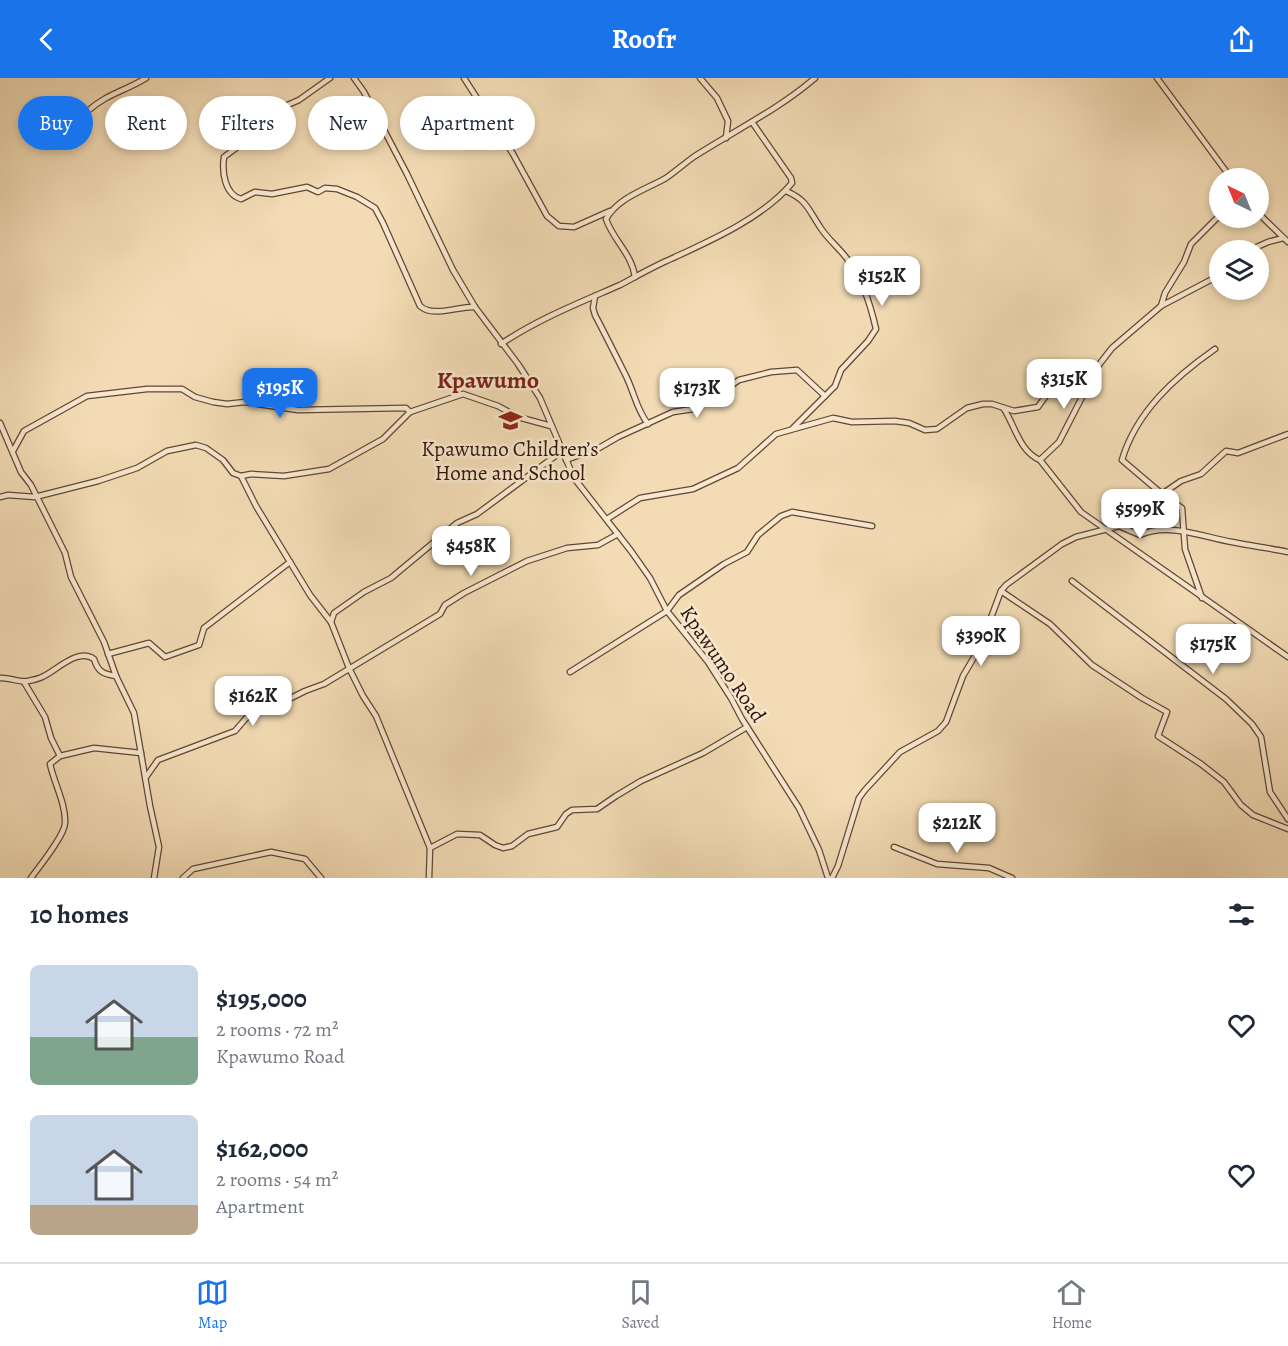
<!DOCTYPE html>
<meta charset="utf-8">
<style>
:root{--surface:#fff;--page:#f2f2f3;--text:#1f2937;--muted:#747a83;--line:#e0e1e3;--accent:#1a73e8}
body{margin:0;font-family:Alegreya,serif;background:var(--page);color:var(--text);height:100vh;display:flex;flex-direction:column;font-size:22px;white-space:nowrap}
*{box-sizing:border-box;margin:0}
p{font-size:20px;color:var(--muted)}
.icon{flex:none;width:33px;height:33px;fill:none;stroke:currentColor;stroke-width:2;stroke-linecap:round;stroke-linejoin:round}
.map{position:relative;height:800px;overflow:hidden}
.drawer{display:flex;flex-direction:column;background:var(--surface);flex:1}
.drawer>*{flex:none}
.hud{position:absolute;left:18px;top:18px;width:600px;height:54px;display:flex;gap:12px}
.needle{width:39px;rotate:317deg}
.controls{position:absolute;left:1209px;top:90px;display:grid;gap:12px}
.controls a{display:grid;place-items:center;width:60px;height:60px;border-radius:50%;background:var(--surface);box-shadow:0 3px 9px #0003;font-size:30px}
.price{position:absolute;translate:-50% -51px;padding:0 14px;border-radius:12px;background:#fff;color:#222;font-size:20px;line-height:39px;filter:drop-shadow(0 2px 3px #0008)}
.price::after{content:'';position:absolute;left:50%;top:36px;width:18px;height:14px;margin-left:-9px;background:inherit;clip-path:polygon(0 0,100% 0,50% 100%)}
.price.on{background:var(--accent);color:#fff}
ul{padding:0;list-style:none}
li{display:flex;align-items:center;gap:18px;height:150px;padding:0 30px}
li span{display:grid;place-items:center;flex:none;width:168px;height:120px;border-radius:9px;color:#555}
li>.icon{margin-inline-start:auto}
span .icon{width:72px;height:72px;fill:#fffc;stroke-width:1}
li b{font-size:26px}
h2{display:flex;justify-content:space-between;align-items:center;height:72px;padding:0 30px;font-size:26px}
.tag{padding:0 21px;border-radius:27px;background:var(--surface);box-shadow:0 3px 9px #0003;font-size:21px;line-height:54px}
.tag.on{background:var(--accent);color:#fff}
header{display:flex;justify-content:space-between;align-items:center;height:78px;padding:0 30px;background:var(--accent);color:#fff;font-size:27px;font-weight:700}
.tab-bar{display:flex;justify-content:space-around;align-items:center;height:84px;border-top:2px solid var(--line);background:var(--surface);font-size:16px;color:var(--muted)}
.tab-bar a{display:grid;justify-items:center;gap:3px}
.tab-bar .on{color:var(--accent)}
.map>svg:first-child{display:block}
</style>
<header><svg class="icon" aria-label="back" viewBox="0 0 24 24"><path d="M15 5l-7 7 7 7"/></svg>Roofr<svg class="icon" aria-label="share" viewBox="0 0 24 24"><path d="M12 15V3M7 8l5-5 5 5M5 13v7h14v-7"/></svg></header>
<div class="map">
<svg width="1288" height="800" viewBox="0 0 1288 800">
<rect width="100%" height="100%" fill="#f3dcb5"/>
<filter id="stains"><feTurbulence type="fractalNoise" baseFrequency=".00333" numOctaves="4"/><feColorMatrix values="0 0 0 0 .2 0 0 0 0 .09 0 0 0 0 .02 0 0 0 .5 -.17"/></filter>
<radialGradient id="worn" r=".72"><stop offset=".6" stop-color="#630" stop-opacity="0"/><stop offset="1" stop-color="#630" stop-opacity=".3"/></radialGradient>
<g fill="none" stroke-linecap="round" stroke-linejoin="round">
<defs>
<g id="minor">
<path d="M330,0L299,22L283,29L247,62L224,79C222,93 224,116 241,121L255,114L272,116L307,109L318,114L325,110L337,111L357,119L375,130L383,145L420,228C433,240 458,228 475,229"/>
<polyline points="354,0 364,14 407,96 453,192 475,229 518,286 540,320 574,400 631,473 650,500 667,533 708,584 731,620 742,641 799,730 819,772 828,800"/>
<polyline points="464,0 513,76 547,138 559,148 574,149 610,133"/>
<polyline points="700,0 717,20 728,43 726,60"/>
<polyline points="1157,0 1231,100"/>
<path d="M89,32C105,17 127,12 146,0"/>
<path d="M786,113C807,122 808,131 820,149C828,162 842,172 850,185C863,203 871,229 876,251L868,263L841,292L835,308L793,350"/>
<polyline points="1258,135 1288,164"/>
<polyline points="1250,172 1268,164 1283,160"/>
<path d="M635,199C632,176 613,162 606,141C619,119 645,112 666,100C676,93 685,85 695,78C736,52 779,31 815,0"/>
<path d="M595,218L593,230L595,237C605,256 615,276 625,296C634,313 636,331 648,346"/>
<polyline points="1161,228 1165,215 1184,184 1191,166 1220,137"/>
<path d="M501,266C538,241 579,225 620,207C637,198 654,188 673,180C712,162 764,139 792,105L791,100L752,44"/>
<path d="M1004,331C1015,348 1020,374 1040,382L1081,434L1288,579"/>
<polyline points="0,345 21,394 31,407 65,475 71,499 104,564 116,598 134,635 150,728 159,769 154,800"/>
<polyline points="13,373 24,353 87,318 147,311 182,311 195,319 213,324 227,326 245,324 298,332 406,330 410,334 463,316 498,328 518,339 551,348"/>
<polyline points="566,382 599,370 618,359 673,334 693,331 708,323 739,302 771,294 797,292 825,318"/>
<polyline points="1040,382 1059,364 1098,288"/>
<polyline points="241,398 256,428 310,517 331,544 349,590 363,618 376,638 430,770 429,800"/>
<polyline points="1162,416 1181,403 1201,396 1226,373 1238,375 1288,356"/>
<polyline points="0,419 8,417 35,419 98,403 137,390 167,373 196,367 206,370 223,382 233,395 241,398 251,396 284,398 329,391 383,361 410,334"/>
<polyline points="607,441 640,420 693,411 738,390 776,356 833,340 852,344 895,343 909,345 925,352 937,351 967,330 983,326 992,326 1014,333 1038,329 1052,309 1063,302 1087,296 1098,288 1112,270 1161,228 1220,197"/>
<polyline points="1072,503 1226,621 1252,646 1261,659 1270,714 1288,741"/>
<polyline points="1001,513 1050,546 1092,587 1142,620 1167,634 1158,658 1201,686 1224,704 1241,727 1253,737 1288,751"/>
<path d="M1202,520L1185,471L1182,430L1162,416L1122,382C1136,334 1175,299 1215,271"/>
<polyline points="331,544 334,535 364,514 391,500 457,445 477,436 562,373"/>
<polyline points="108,576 149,565 165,579 199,567 204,550 290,484"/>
<polyline points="570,594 667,533 679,517 724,486 747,474 758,457 781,438 792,434 872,448"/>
<path d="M0,600C9,599 20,605 28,603C33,602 38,601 42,599C56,593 78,569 94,581C98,594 103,596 116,598"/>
<polyline points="24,604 45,639 51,660 60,678"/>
<polyline points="146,699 158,682 235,653 254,631 265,625 285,623 305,613 324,606 440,536 445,527 464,515 527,483 567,470 598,467 618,456"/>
<polyline points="894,769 937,786 989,790 1012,800"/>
<polyline points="430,770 457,756 480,757 495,767 503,770 512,768 528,756 557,749 566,736 572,732 597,731 616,718 641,703 703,675 747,649"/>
<path d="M31,800C39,789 65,757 65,745C66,726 54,705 50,686L60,678L94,670L141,675"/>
<polyline points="183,800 193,791 271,774 305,781 321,800"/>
<path d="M832,800L838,788L859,720L865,712L900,674L938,653L946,644L963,598L980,569L1001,513L1006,507L1062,466L1076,459L1119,448L1140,457C1169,444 1203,459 1232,464C1251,468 1269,470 1288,474"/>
</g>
</defs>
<!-- minor casing -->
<use href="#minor" stroke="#624634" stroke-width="7"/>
<!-- minor -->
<use href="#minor" stroke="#f7e8cf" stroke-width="4.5"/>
</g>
<!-- icons -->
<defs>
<symbol id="school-bare" viewBox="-9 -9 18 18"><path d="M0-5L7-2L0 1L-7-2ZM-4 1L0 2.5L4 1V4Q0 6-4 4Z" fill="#8f2418" stroke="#f7e8cf" stroke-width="2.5" paint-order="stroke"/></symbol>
</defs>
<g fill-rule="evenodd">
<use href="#school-bare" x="494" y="326" width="33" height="33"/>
</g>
<g text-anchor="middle" stroke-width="5" stroke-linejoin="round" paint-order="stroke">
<!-- poi labels -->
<g font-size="21" fill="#311409" stroke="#f7e8cf">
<text x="510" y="378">Kpawumo Children’s<tspan x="510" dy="24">Home and School</tspan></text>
</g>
<!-- street labels -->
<g font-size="21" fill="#311409" stroke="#f7e8cf">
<text transform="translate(723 586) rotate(56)" y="7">Kpawumo Road</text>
</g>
<!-- quarter labels -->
<g font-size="24" font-weight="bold" fill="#7a1f14" stroke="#f7e8cf">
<text x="488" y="310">Kpawumo</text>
</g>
</g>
<rect width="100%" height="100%" filter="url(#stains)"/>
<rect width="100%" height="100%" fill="url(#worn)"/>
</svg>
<div class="controls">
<a><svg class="needle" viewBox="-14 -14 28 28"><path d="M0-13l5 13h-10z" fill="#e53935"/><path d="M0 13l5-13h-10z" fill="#747a83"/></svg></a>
<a><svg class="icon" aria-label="layers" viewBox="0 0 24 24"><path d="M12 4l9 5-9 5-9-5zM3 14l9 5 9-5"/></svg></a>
</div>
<b class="price" style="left:882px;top:229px">$152K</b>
<b class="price" style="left:1064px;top:332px">$315K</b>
<b class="price on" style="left:280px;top:341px">$195K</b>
<b class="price" style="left:697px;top:341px">$173K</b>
<b class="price" style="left:1140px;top:462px">$599K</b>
<b class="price" style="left:471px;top:499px">$458K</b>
<b class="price" style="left:981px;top:589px">$390K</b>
<b class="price" style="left:1213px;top:597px">$175K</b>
<b class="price" style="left:253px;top:649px">$162K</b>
<b class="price" style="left:957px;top:776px">$212K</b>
<div class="hud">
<a class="tag on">Buy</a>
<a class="tag">Rent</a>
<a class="tag">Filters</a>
<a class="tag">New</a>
<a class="tag">Apartment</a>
</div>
</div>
<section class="drawer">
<h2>10 homes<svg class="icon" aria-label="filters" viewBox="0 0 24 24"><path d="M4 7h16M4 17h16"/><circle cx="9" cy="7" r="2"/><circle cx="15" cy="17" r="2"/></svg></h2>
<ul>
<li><span style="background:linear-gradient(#c9d6e8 60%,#7fa58c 0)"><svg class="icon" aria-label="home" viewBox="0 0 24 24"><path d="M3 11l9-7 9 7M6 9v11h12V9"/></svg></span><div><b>$195,000</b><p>2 rooms · 72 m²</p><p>Kpawumo Road</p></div><svg class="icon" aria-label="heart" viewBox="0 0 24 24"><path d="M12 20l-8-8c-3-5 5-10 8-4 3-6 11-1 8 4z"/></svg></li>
<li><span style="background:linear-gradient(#c9d6e8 75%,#b9a48a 0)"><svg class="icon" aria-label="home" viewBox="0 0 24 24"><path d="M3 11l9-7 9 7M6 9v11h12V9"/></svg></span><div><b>$162,000</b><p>2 rooms · 54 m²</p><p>Apartment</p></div><svg class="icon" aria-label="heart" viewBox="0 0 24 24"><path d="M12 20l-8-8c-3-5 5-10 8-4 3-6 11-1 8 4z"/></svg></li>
</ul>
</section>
<nav class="tab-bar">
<a class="on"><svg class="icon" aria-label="map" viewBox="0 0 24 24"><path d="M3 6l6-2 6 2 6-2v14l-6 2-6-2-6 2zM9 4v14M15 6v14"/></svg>Map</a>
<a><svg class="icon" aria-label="saved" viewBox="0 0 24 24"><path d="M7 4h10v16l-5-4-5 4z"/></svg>Saved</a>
<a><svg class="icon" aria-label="home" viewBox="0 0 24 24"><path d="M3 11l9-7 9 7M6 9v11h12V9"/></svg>Home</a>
</nav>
